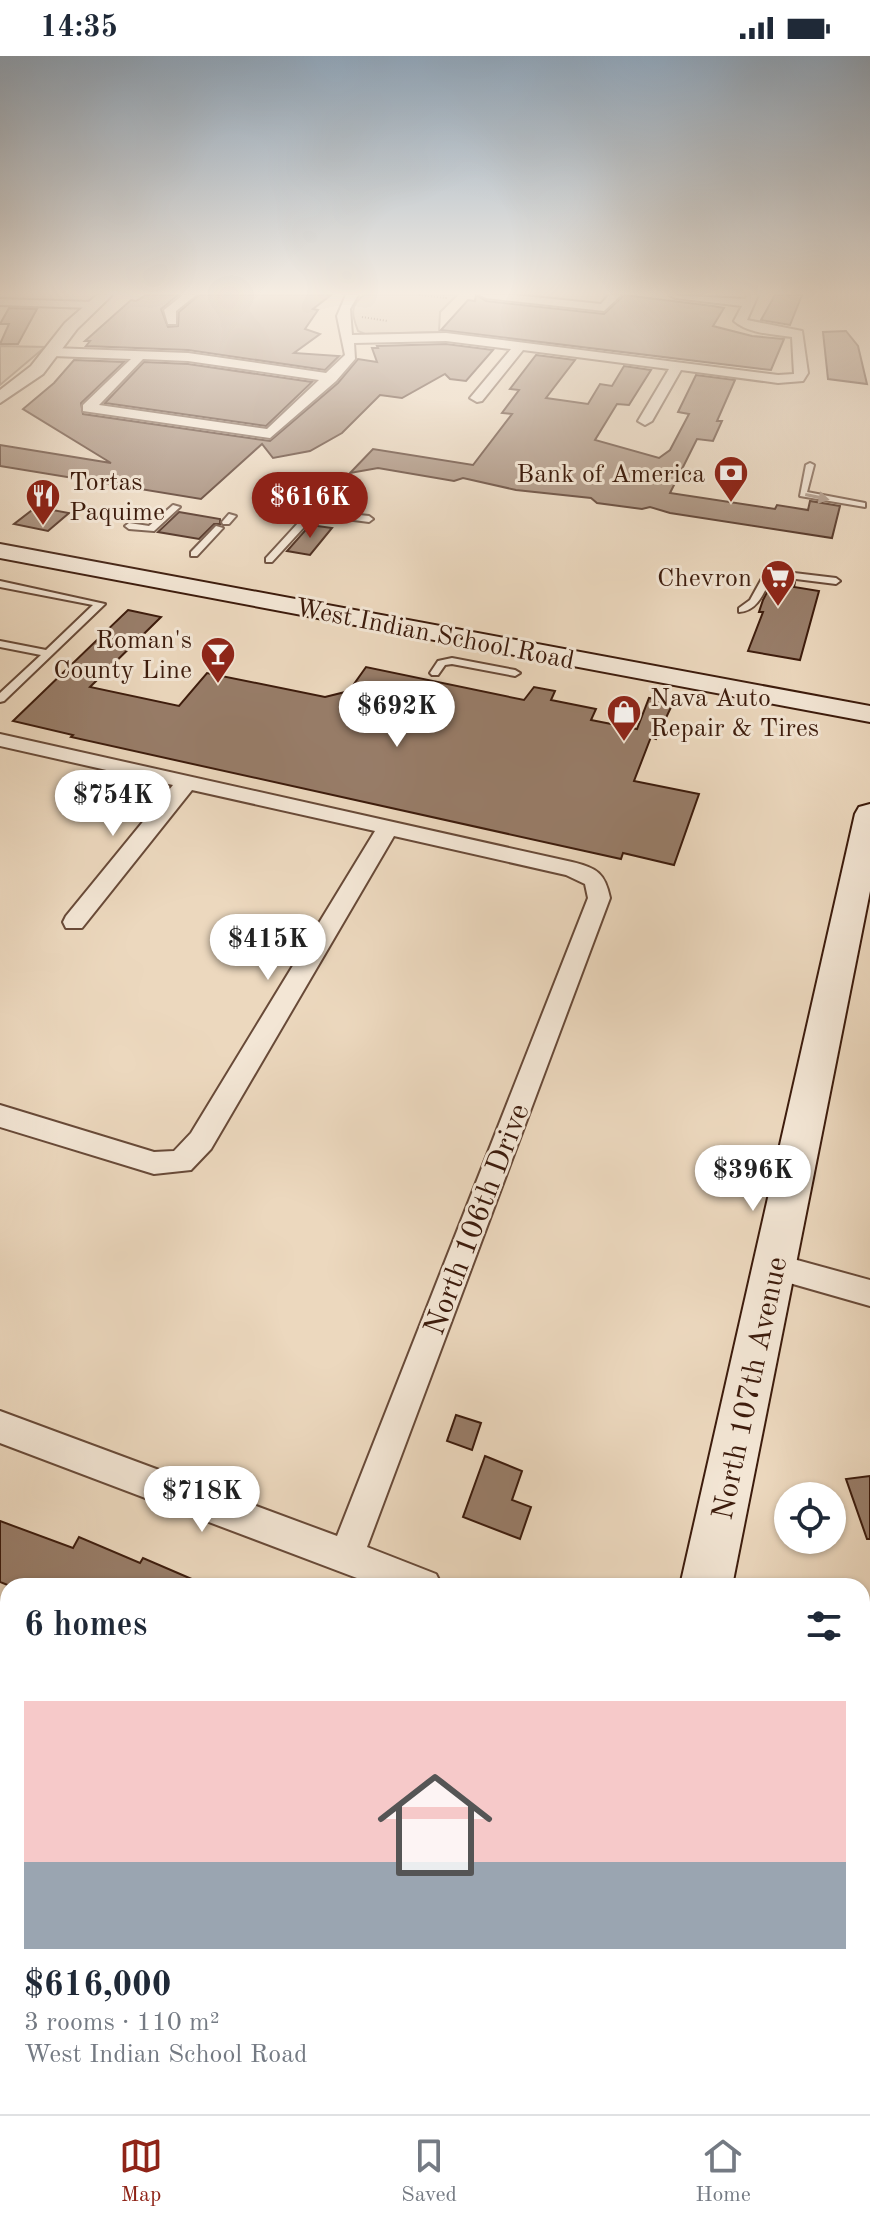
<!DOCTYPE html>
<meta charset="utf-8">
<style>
:root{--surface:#fff;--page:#f6f6f7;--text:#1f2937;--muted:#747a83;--line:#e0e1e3;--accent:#8f2418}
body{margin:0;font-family:"Old Standard TT",serif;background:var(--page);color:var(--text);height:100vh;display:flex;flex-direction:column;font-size:30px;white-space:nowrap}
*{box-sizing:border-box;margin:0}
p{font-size:26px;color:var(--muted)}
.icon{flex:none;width:44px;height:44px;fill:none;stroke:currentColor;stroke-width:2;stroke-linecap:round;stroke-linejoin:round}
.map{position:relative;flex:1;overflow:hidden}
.panel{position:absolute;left:0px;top:1522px;width:870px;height:536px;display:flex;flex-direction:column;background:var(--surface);border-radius:24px 24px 0 0;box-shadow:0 2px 6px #0004}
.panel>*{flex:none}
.fabs{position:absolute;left:774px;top:1426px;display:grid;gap:16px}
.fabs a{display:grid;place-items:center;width:72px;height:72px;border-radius:50%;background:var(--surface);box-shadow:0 2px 6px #0004;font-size:40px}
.price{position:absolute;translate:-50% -68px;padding:0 18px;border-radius:28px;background:#fff;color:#222;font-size:26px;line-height:52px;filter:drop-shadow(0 2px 4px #0008)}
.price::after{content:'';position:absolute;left:50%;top:48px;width:24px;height:18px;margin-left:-12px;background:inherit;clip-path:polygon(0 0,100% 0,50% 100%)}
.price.current{background:var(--accent);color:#fff}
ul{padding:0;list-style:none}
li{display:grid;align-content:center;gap:16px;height:424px;padding:0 24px}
li span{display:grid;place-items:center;height:248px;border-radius:0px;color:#555}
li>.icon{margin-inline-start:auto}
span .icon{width:144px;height:144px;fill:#fffc;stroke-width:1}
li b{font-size:34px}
h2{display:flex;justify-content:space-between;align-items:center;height:96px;padding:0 24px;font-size:34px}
.status{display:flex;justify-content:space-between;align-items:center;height:56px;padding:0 40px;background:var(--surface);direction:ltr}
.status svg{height:22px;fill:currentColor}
.dock{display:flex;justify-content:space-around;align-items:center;height:112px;border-top:2px solid var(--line);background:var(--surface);font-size:22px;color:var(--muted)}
.dock a{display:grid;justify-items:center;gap:4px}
.dock .current{color:var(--accent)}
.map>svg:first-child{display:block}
</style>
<div class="status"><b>14:35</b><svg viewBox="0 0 49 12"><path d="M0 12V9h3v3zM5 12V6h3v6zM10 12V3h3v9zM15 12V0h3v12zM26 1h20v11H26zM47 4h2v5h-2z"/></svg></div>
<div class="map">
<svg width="870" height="2058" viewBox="0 0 870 2058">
<rect width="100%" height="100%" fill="#ecd8be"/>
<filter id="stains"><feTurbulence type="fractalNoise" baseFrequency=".0025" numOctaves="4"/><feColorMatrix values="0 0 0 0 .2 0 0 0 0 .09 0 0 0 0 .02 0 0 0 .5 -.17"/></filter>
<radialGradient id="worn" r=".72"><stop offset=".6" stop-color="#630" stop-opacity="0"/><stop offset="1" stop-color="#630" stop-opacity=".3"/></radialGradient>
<!-- green -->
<g fill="#ceb8a0" stroke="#856a56" stroke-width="2">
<path d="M364,239H457L440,256L439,276L365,278L358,275C352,259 349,250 364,239Z"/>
<polygon points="0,290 45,291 0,329"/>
</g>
<!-- building -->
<g fill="#987d69" stroke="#3c1b0c" stroke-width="2" fill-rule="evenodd">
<polygon points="146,239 178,239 161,253 168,271 178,270 179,256 199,239 331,239 313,253 318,254 305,273 320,278 294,297 339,300 325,314 188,294 86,290 90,285 85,285 131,244 136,245"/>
<polygon points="476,239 486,245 604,258 624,239 713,250 724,252 713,270 752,280 784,283 771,314 441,274 468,244 475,245"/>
<polygon points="775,239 802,239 790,269 761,264"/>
<polygon points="9,252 37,253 18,288 0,288 9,268 0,268"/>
<polygon points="846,275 858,290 867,328 828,323 823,276"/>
<polygon points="446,288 493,294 466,325 450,323 445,318 402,342 380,339 342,377 310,395 273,402 262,388 201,443 0,410 0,389 111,407 23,353 54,327 74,304 124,306 81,347 83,358 270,385 338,327 358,303 377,306 372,292 378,292 377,290"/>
<polygon points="536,299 575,304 546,342 588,348 600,328 612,330 624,310 651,314 629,349 617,348 595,384 659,402 670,394 689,358 678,356 696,319 735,324 717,365 722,365 713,385 697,383 670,437 775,453 777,449 808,454 810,445 840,450 832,482 670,457 650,451 642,453 597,447 591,442 516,434 463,422 454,425 378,412 350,417 373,393 473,409 512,358 502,357 519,334 510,333"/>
<polygon points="144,306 188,308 312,326 266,370 105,347"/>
<polygon points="36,451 69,457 48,475 14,468"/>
<polygon points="179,456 220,463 220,468 214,468 199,483 158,476"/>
<polygon points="310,469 332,472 310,499 287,495"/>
<polygon points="774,523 795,526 794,531 819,535 800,604 748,595 763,556 759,556 763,544"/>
<path d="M128,554L161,561L90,631L179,650L207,617L325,641L349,635L366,611L524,644L534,631L555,635L551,644L596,653L591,664L637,673L649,642L673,647L656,683L651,681L634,725L699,738L674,809L623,797L621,803L71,681L73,679L13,665ZM408,657L422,667V675L396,671L399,660Z"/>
<polygon points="456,1359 481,1367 472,1394 447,1385"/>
<polygon points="485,1400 522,1415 512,1444 531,1451 520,1483 463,1461"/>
<polygon points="870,1420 870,1483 867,1483 846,1423"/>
<polygon points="0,1465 73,1492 79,1481 140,1507 143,1502 208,1530 10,1530 0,1526"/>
</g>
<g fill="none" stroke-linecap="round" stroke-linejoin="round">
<defs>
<g id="service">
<polygon points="810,407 814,409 807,436 865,447 865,451 800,440 806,409"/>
<polygon points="173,449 180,451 154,475 129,473 125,470 129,467 149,470"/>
<polygon points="310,454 369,460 373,463 369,466 315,459 272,506 266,506 266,502"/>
<polygon points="229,458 236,460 229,468 223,468 222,466"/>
<polygon points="216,470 223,472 197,500 191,500 191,496"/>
<path d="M769,514L836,522L840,525L836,528L772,520C764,536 758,555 739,556V552L750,544L765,517Z"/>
<polygon points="0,525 105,548 4,645 0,646 0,637 41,599 0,591 0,585 46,594 93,549 0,531"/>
<polygon points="452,602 515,614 520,617 515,620 452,608 445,609 438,619 432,619 430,617 438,605"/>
<polygon points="417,643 422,646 417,653 409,653 409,649"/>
<polygon points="406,660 411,663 409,666 420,669 420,673 399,670 398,668 402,661"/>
</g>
<g id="minor">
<polygon points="183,239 196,239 176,255 176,268 168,268 164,254"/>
<path d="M346,239H358L350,253L352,279L446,277L778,319L794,318L792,281C773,278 749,278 734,265L742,250L675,242L669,239L745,243L748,239H758L747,264L802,275L808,317L803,325L778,327L681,314L652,365L645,369L638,365L669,313L523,294L482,345L477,346L470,342L511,293L446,285L354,287L355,303L336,325L270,382L83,355V349L131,303L53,300L47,296L53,292L188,297L326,317L345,299L337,260ZM143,303L188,305L319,324L267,373L99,349Z"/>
<polygon points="480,239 515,239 601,248 609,239 621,239 604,255 486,242"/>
<polygon points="0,243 92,246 98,249 92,252 0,249"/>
<path d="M0,678L572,806C597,812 605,817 610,842L367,1491L436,1518L442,1530H378L0,1387V1355L337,1480L588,842L585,828L566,819L394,780L211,1093L191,1114L154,1118L0,1071V1049L154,1096L174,1095L191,1077L375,775L192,734L82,872H66L63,866L66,860L173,729L0,690Z"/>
<polygon points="775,1198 870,1224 870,1250 765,1220 760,1211 765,1202"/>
<polygon points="0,1852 8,1855 8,1898 0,1895"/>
<polygon points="862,1862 870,1864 870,1906 862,1904"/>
<polygon points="68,2050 112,2050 110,2058 64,2058"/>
</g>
<polygon id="tertiary" points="97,239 112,239 77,273 43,318 0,347 0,334 31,310 65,267"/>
<g id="secondary">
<polygon points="0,488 870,650 870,666 0,502"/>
<polygon points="870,748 870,835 732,1530 680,1530 855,758 859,751"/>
<polygon points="559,2050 625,2050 624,2058 558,2058"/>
</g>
</defs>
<!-- service casing -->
<use href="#service" stroke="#684a38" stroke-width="4"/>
<!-- minor casing -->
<use href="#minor" stroke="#684a38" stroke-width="4"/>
<!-- tertiary casing -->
<use href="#tertiary" stroke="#684a38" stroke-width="4"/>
<!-- secondary casing -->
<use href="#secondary" stroke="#3c1b0c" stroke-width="4"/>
<!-- path -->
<g stroke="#3c1b0c" stroke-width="2" stroke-dasharray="1 2" stroke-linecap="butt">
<polyline points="419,239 446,242 443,239"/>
<polyline points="362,261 388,265"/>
</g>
<!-- service -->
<use href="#service" fill="#f3e6d5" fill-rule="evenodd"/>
<!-- minor -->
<use href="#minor" fill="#f3e6d5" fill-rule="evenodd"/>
<!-- tertiary -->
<use href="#tertiary" fill="#f3e6d5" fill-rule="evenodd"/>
<!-- secondary -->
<use href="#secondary" fill="#f3e6d5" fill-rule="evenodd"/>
</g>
<!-- one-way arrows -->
<defs><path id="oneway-solid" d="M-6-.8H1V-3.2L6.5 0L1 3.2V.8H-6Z" transform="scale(2)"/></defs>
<use fill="#a18b7b" href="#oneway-solid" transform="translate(817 441) rotate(12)"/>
<!-- sky -->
<linearGradient id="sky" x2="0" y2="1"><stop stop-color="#91a9bf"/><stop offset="0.45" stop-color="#f6ede2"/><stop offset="1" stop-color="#f6ede2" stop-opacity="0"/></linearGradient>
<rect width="870" height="527" fill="url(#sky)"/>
<!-- icons -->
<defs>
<symbol id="bank-pin" viewBox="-11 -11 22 30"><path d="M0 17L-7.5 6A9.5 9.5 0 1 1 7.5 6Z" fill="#8f2418" stroke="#f3e6d5"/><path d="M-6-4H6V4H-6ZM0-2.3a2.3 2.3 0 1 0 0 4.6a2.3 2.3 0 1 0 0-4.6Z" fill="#fff"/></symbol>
<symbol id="restaurant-pin" viewBox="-11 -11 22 30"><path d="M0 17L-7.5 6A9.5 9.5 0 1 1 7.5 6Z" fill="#8f2418" stroke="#f3e6d5"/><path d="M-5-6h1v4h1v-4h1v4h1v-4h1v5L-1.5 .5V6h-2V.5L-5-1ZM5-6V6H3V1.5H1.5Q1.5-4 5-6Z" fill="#fff"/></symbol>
<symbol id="supermarket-pin" viewBox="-11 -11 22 30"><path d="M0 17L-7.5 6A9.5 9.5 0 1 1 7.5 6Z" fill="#8f2418" stroke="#f3e6d5"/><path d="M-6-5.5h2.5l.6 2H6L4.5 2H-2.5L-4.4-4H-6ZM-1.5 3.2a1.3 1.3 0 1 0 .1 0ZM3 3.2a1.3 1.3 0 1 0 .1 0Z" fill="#fff"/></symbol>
<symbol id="bar-pin" viewBox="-11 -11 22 30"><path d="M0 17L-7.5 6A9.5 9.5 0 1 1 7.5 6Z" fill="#8f2418" stroke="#f3e6d5"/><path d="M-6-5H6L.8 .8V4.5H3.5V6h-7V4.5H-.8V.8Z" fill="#fff"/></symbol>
<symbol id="shop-pin" viewBox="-11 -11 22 30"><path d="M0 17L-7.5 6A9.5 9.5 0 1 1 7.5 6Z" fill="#8f2418" stroke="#f3e6d5"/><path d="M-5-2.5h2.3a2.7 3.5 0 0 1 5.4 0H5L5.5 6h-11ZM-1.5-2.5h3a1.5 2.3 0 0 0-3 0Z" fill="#fff"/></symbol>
</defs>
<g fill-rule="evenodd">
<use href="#bank-pin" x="711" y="397" width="40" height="54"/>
<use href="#restaurant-pin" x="23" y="420" width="40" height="54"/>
<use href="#supermarket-pin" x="758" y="501" width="40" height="54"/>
<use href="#bar-pin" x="198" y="578" width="40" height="54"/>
<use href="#shop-pin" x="604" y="636" width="40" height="54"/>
</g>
<g text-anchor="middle" stroke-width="6" stroke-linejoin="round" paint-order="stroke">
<!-- far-poi labels -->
<g font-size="26" fill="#3c1b0c" stroke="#f3e6d5" text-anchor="end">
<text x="705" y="426">Bank of America</text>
<text x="69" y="434" text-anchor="start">Tortas<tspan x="69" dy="30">Paquime</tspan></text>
<text x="752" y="530">Chevron</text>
<text x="192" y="592">Roman's<tspan x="192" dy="30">County Line</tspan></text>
<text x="650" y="650" text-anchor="start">Nava Auto<tspan x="650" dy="30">Repair &amp; Tires</tspan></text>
</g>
<!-- far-street labels -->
<g font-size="26" fill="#3c1b0c" stroke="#f3e6d5">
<text transform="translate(435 577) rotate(11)" y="9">West Indian School Road</text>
</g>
<!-- street labels -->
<g font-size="30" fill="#3c1b0c" stroke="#f3e6d5">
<text transform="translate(476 1163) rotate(-69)" y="10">North 106th Drive</text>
<text transform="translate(749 1332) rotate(-78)" y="10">North 107th Avenue</text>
</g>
</g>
<rect width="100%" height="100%" filter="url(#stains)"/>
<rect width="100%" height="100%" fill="url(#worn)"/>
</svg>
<div class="fabs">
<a><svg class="icon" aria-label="locate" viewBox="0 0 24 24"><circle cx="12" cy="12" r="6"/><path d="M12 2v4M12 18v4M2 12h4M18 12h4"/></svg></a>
</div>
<b class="price current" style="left:310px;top:484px">$616K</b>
<b class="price" style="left:397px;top:693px">$692K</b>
<b class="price" style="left:113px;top:782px">$754K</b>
<b class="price" style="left:268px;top:926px">$415K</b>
<b class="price" style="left:753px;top:1157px">$396K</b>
<b class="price" style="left:202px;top:1478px">$718K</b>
<section class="panel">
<h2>6 homes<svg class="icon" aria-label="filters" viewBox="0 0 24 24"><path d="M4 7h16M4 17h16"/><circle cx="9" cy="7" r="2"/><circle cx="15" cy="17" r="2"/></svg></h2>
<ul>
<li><span style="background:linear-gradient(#f6c9c9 65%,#9aa5b1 0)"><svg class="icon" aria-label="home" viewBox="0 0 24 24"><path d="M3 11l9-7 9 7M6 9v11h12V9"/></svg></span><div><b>$616,000</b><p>3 rooms · 110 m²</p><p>West Indian School Road</p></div></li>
</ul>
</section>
</div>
<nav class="dock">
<a class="current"><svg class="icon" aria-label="map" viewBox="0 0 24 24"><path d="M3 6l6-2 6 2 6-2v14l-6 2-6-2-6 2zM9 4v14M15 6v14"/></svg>Map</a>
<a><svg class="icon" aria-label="saved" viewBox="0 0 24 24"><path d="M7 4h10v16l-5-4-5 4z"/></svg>Saved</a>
<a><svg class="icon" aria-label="home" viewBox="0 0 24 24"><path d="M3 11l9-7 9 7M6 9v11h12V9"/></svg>Home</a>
</nav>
